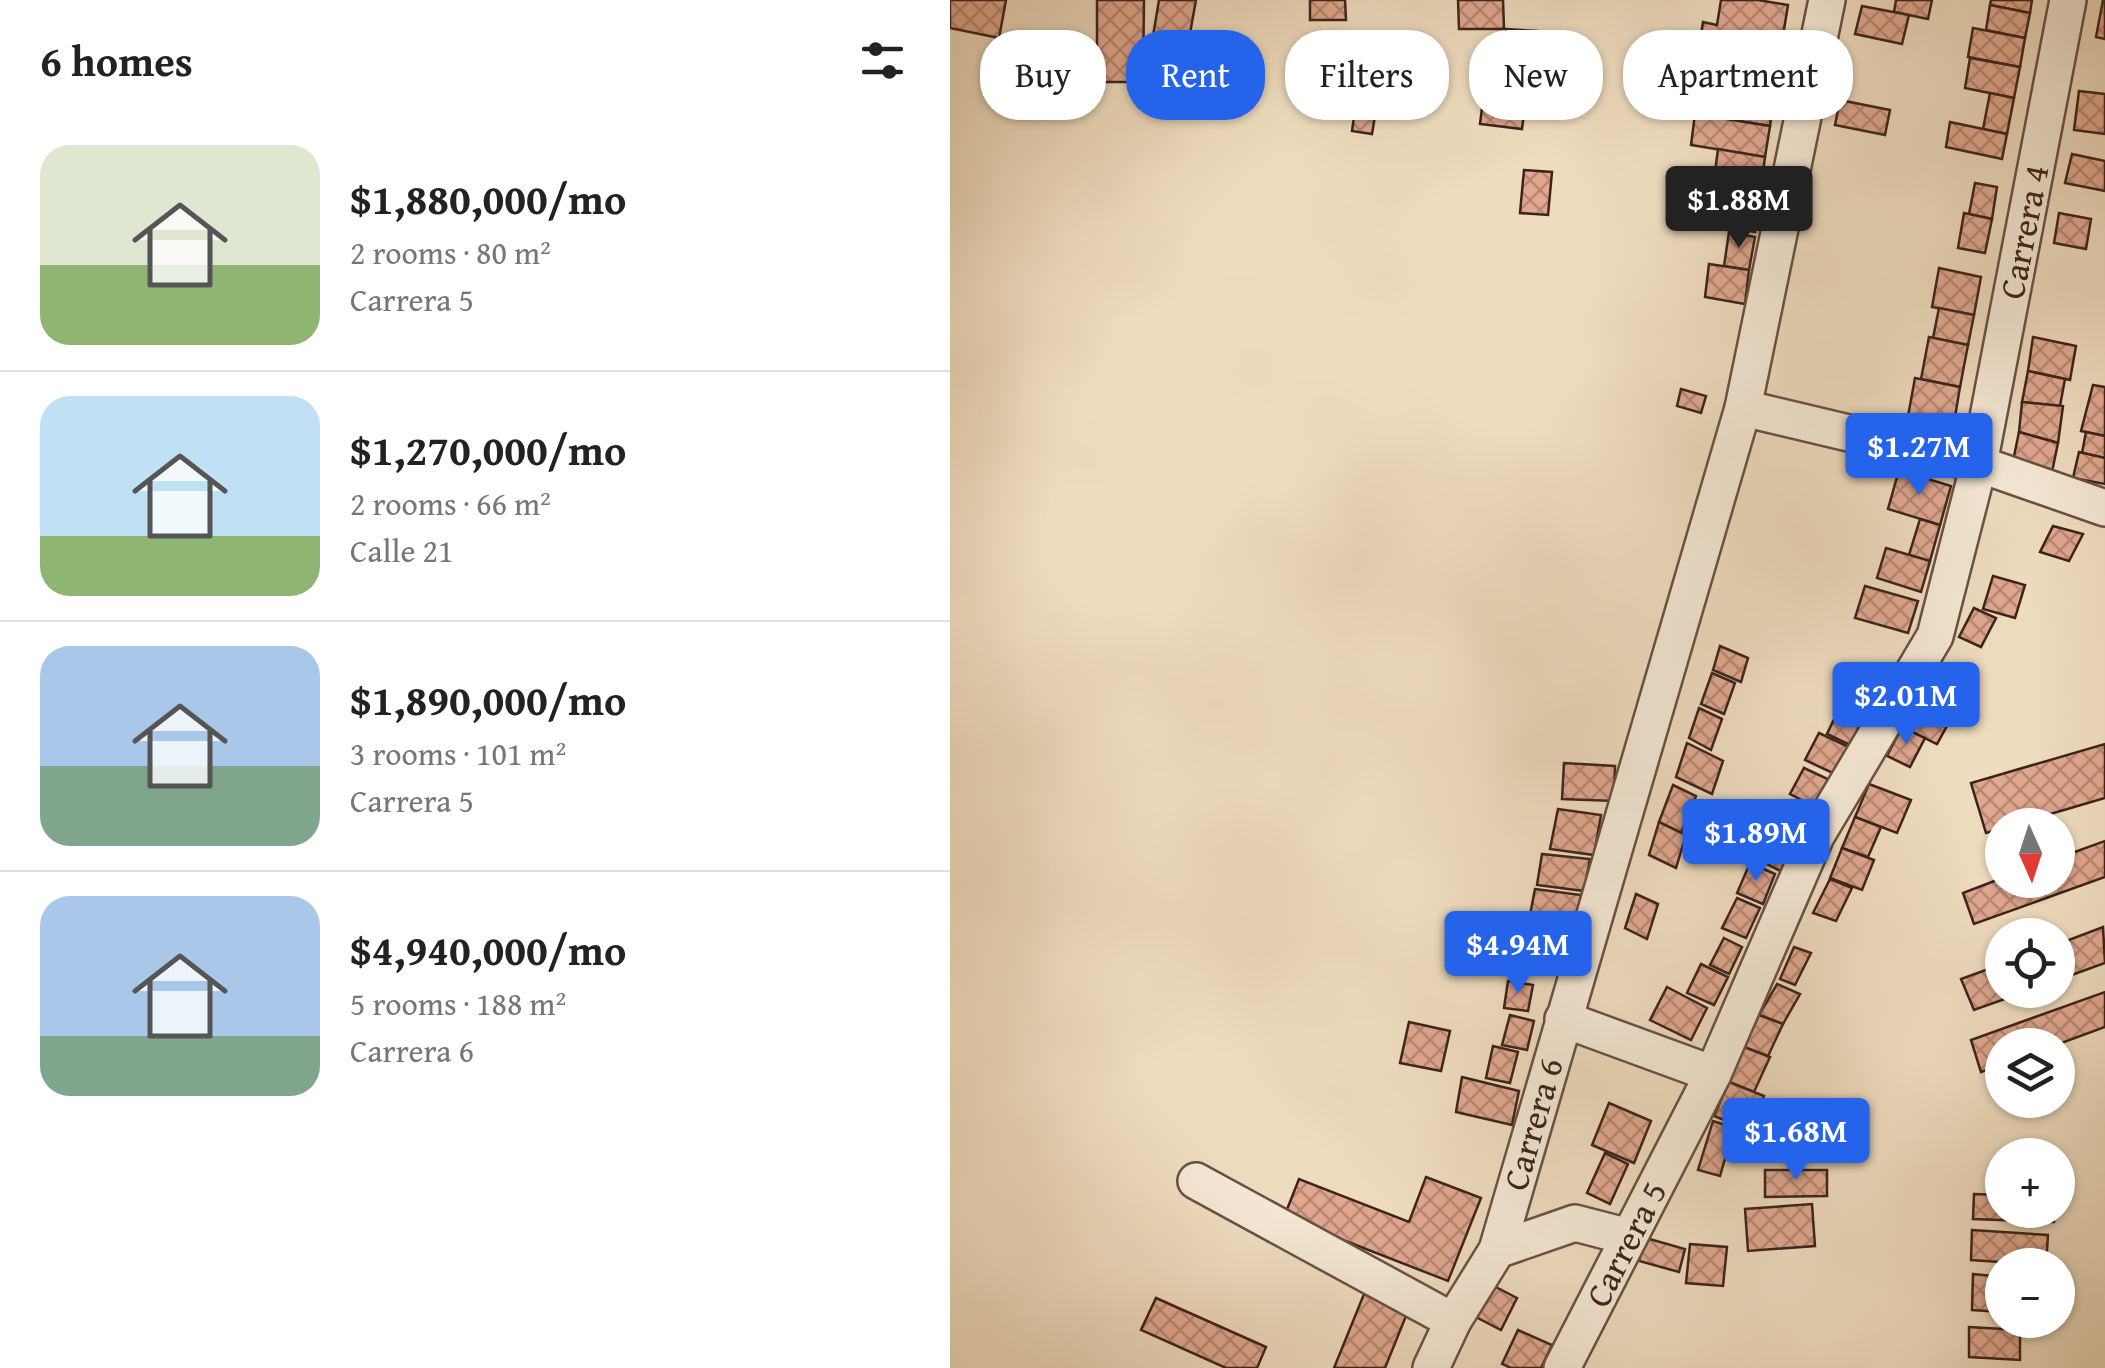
<!DOCTYPE html>
<meta charset="utf-8">
<style>
:root{--surface:#fff;--page:#f2f2f2;--text:#222;--muted:#767676;--line:#e0e0e0;--accent:#2563eb}
body{margin:0;font-family:"Gentium Book Plus",serif;background:var(--page);color:var(--text);height:100vh;display:flex;flex-direction:column;font-size:38px;white-space:nowrap}
*{box-sizing:border-box;margin:0}
p{font-size:32px;color:var(--muted)}
.icon{flex:none;width:55px;height:55px;fill:none;stroke:currentColor;stroke-width:2;stroke-linecap:round;stroke-linejoin:round}
.map{position:relative;flex:1;overflow:hidden}
.side{display:flex;flex-direction:column;background:var(--surface);width:950px}
.side>*{flex:none}
.top-card{position:absolute;left:30px;top:30px;width:950px;height:90px;display:flex;gap:20px}
.needle{width:65px;rotate:177deg}
.fabs{position:absolute;left:1035px;top:808px;display:grid;gap:20px}
.fabs a{display:grid;place-items:center;width:90px;height:90px;border-radius:50%;background:var(--surface);box-shadow:0 2px 8px #0004;font-size:50px}
.price{position:absolute;translate:-50% -85px;padding:0 22px;border-radius:10px;background:var(--accent);color:#fff;font-size:32px;line-height:65px;filter:drop-shadow(0 2px 5px #0008)}
.price::after{content:'';position:absolute;left:50%;top:60px;width:30px;height:22px;margin-left:-15px;background:inherit;clip-path:polygon(0 0,100% 0,50% 100%)}
.price.selected{background:#222;color:#fff}
ul{padding:0;list-style:none}
li{display:flex;align-items:center;gap:30px;height:250px;padding:0 40px}
li+li{border-top:2px solid var(--line)}
li span{display:grid;place-items:center;flex:none;width:280px;height:200px;border-radius:30px;color:#555}
li>.icon{margin-inline-start:auto}
span .icon{width:120px;height:120px;fill:#fffc;stroke-width:1}
li b{font-size:42px}
h2{display:flex;justify-content:space-between;align-items:center;height:120px;padding:0 40px;font-size:42px}
.pill{padding:0 35px;border-radius:40px;background:var(--surface);box-shadow:0 2px 8px #0004;font-size:35px;line-height:90px}
.pill.selected{background:var(--accent);color:#fff}
main{display:flex;flex:1;min-height:0}
.map>svg:first-child{display:block}
</style>
<main>
<section class="side">
<h2>6 homes<svg class="icon" aria-label="filters" viewBox="0 0 24 24"><path d="M4 7h16M4 17h16"/><circle cx="9" cy="7" r="2"/><circle cx="15" cy="17" r="2"/></svg></h2>
<ul>
<li><span style="background:linear-gradient(#dfe7d0 60%,#8fb573 0)"><svg class="icon" aria-label="home" viewBox="0 0 24 24"><path d="M3 11l9-7 9 7M6 9v11h12V9"/></svg></span><div><b>$1,880,000/mo</b><p>2 rooms · 80 m²</p><p>Carrera 5</p></div></li>
<li><span style="background:linear-gradient(#bfe0f5 70%,#8fb573 0)"><svg class="icon" aria-label="home" viewBox="0 0 24 24"><path d="M3 11l9-7 9 7M6 9v11h12V9"/></svg></span><div><b>$1,270,000/mo</b><p>2 rooms · 66 m²</p><p>Calle 21</p></div></li>
<li><span style="background:linear-gradient(#a9c7e8 60%,#7fa58c 0)"><svg class="icon" aria-label="home" viewBox="0 0 24 24"><path d="M3 11l9-7 9 7M6 9v11h12V9"/></svg></span><div><b>$1,890,000/mo</b><p>3 rooms · 101 m²</p><p>Carrera 5</p></div></li>
<li><span style="background:linear-gradient(#a9c7e8 70%,#7fa58c 0)"><svg class="icon" aria-label="home" viewBox="0 0 24 24"><path d="M3 11l9-7 9 7M6 9v11h12V9"/></svg></span><div><b>$4,940,000/mo</b><p>5 rooms · 188 m²</p><p>Carrera 6</p></div></li>
</ul>
</section>
<div class="map">
<svg width="1155" height="1368" viewBox="0 0 1155 1368">
<defs>
<pattern id="building-cross-hatch" width="8" height="8" patternUnits="userSpaceOnUse" patternTransform="scale(2.5)"><rect width="8" height="8" fill="#e1a88f"/><path d="M0 0l8 8M0 8l8-8" fill="none" stroke="#b88874"/></pattern>
</defs>
<rect width="100%" height="100%" fill="#efdcbf"/>
<filter id="stains"><feTurbulence type="fractalNoise" baseFrequency=".002" numOctaves="4"/><feColorMatrix values="0 0 0 0 .2 0 0 0 0 .09 0 0 0 0 .02 0 0 0 .5 -.17"/></filter>
<radialGradient id="worn" r=".72"><stop offset=".6" stop-color="#630" stop-opacity="0"/><stop offset="1" stop-color="#630" stop-opacity=".3"/></radialGradient>
<!-- building -->
<g fill="url(#building-cross-hatch)" stroke="#3b231b" stroke-width="2.5">
<polygon points="0,0 56,0 49,38 0,28"/>
<polygon points="147,0 194,0 193,82 147,82"/>
<polygon points="209,0 246,0 234,67 199,60"/>
<polygon points="360,0 395,0 396,20 360,20"/>
<polygon points="508,0 553,0 554,29 509,29"/>
<polygon points="771,0 808,0 838,5 830,54 750,41 753,22 767,25"/>
<polygon points="946,0 982,0 978,19 944,12"/>
<polygon points="1041,0 1082,0 1080,13 1040,5"/>
<polygon points="1153,0 1155,0 1155,39 1146,37"/>
<polygon points="1040,5 1080,13 1075,38 1036,30"/>
<polygon points="912,6 959,15 952,44 905,34"/>
<polygon points="1023,28 1075,38 1070,67 1018,57"/>
<polygon points="556,29 587,31 583,70 552,66"/>
<polygon points="354,41 387,47 381,81 348,75"/>
<polygon points="776,45 830,54 824,96 771,88"/>
<polygon points="1020,58 1070,67 1064,98 1015,88"/>
<polygon points="537,68 579,72 572,129 530,124"/>
<polygon points="762,86 824,96 820,126 758,116"/>
<polygon points="408,89 429,92 422,134 402,131"/>
<polygon points="1129,91 1155,94 1155,134 1124,130"/>
<polygon points="1040,93 1064,98 1057,134 1033,129"/>
<polygon points="890,100 940,110 935,135 885,125"/>
<polygon points="745,114 820,126 815,157 741,145"/>
<polygon points="1000,122 1057,134 1052,159 996,147"/>
<polygon points="768,149 815,157 810,196 763,188"/>
<polygon points="1122,154 1155,161 1155,191 1115,183"/>
<polygon points="574,170 602,172 598,215 570,213"/>
<polygon points="1025,183 1047,187 1042,219 1019,214"/>
<polygon points="782,197 809,202 805,232 778,227"/>
<polygon points="1014,213 1042,219 1035,253 1008,248"/>
<polygon points="1109,213 1141,219 1136,249 1104,243"/>
<polygon points="779,232 805,237 799,270 774,266"/>
<polygon points="759,264 799,270 795,304 755,297"/>
<polygon points="989,268 1031,277 1024,315 982,307"/>
<polygon points="989,308 1024,315 1018,345 983,338"/>
<polygon points="979,337 1018,345 1010,387 971,379"/>
<polygon points="1083,337 1126,346 1120,380 1078,371"/>
<polygon points="1078,371 1115,379 1110,406 1072,402"/>
<polygon points="965,378 1010,387 1000,447 954,438"/>
<polygon points="1143,385 1155,387 1155,436 1131,431"/>
<polygon points="731,389 756,396 751,413 727,406"/>
<polygon points="1072,402 1113,406 1108,443 1069,432"/>
<polygon points="1069,432 1108,443 1102,472 1063,461"/>
<polygon points="1136,432 1155,436 1155,458 1132,453"/>
<polygon points="1129,452 1155,458 1155,484 1123,478"/>
<polygon points="949,470 1001,486 990,525 938,509"/>
<polygon points="970,519 990,525 980,561 959,555"/>
<polygon points="1103,526 1133,534 1119,561 1090,552"/>
<polygon points="936,548 980,561 971,592 927,578"/>
<polygon points="1043,576 1075,585 1065,618 1033,609"/>
<polygon points="915,586 968,601 958,633 905,618"/>
<polygon points="1024,608 1046,618 1031,647 1009,637"/>
<polygon points="770,646 798,658 791,682 763,670"/>
<polygon points="987,668 1010,679 990,708 968,697"/>
<polygon points="762,673 785,683 774,714 751,704"/>
<polygon points="968,697 1003,715 987,744 952,727"/>
<polygon points="894,698 918,708 900,745 877,734"/>
<polygon points="749,708 772,719 761,750 739,738"/>
<polygon points="952,727 975,738 960,767 937,756"/>
<polygon points="869,733 899,747 885,774 855,760"/>
<polygon points="737,743 773,761 762,794 726,777"/>
<polygon points="1155,744 1155,798 1063,825 1052,825 1052,828 1036,833 1021,783"/>
<polygon points="614,763 665,766 664,801 612,799"/>
<polygon points="854,768 882,781 867,808 840,794"/>
<polygon points="919,784 961,800 947,833 905,817"/>
<polygon points="723,785 746,796 731,833 709,822"/>
<polygon points="608,809 651,815 644,855 600,849"/>
<polygon points="905,817 931,827 918,857 892,848"/>
<polygon points="709,822 736,835 726,868 699,855"/>
<polygon points="829,836 847,845 832,872 815,863"/>
<polygon points="1155,841 1155,877 1024,924 1013,893 1052,878 1108,880 1108,858"/>
<polygon points="892,848 924,860 912,890 880,878"/>
<polygon points="592,854 640,859 634,891 587,885"/>
<polygon points="800,863 825,874 813,904 787,893"/>
<polygon points="880,879 902,888 886,921 863,913"/>
<polygon points="585,889 631,895 624,926 579,920"/>
<polygon points="686,894 708,904 697,939 675,928"/>
<polygon points="787,898 810,908 796,938 772,928"/>
<polygon points="549,923 574,928 566,968 541,963"/>
<polygon points="1153,927 1155,963 1108,980 1108,944"/>
<polygon points="774,938 792,947 779,974 760,965"/>
<polygon points="844,947 861,953 845,985 830,979"/>
<polygon points="751,964 778,977 764,1005 737,993"/>
<polygon points="1052,964 1052,990 1080,990 1024,1010 1011,979"/>
<polygon points="558,981 583,985 578,1011 554,1008"/>
<polygon points="827,984 850,994 833,1024 809,1015"/>
<polygon points="717,987 757,1008 741,1040 700,1020"/>
<polygon points="1155,992 1155,1027 1106,1045 1052,1045 1052,1064 1031,1072 1021,1040"/>
<polygon points="560,1015 584,1021 577,1050 552,1045"/>
<polygon points="809,1015 833,1024 818,1056 794,1047"/>
<polygon points="459,1022 500,1031 491,1071 450,1063"/>
<polygon points="543,1046 568,1052 560,1083 536,1078"/>
<polygon points="794,1047 820,1057 804,1092 779,1082"/>
<polygon points="512,1077 569,1091 562,1125 506,1112"/>
<polygon points="779,1082 814,1096 799,1130 764,1116"/>
<polygon points="659,1103 701,1121 684,1163 642,1145"/>
<polygon points="763,1121 784,1128 770,1176 748,1170"/>
<polygon points="655,1153 678,1164 660,1204 637,1193"/>
<polygon points="815,1170 877,1170 877,1196 815,1197"/>
<polygon points="476,1177 531,1198 498,1281 334,1217 349,1179 459,1222"/>
<polygon points="1024,1194 1052,1195 1052,1210 1104,1210 1104,1222 1023,1219"/>
<polygon points="862,1204 865,1246 798,1251 795,1209"/>
<polygon points="1022,1230 1098,1235 1096,1265 1021,1260"/>
<polygon points="696,1238 735,1249 729,1272 689,1261"/>
<polygon points="740,1244 777,1247 773,1286 736,1283"/>
<polygon points="1023,1274 1052,1277 1052,1312 1022,1310"/>
<polygon points="540,1284 567,1298 551,1330 524,1316"/>
<polygon points="414,1294 458,1311 435,1368 384,1368"/>
<polygon points="206,1298 316,1347 307,1368 276,1368 191,1330"/>
<polygon points="1019,1327 1070,1330 1070,1360 1019,1357"/>
<polygon points="568,1330 602,1345 591,1368 561,1368 552,1364"/>
</g>
<g fill="none" stroke-linecap="round" stroke-linejoin="round">
<defs>
<g id="street">
<polyline points="793,408 1029,464 1155,508"/>
<polyline points="613,1019 763,1074"/>
<polyline points="246,1181 503,1321"/>
<polyline points="547,1250 625,1223 679,1237"/>
<polyline points="481,1368 503,1321 547,1250 793,408 877,0"/>
<polyline points="612,1368 763,1074 866,836 985,636 1029,464 1118,0"/>
</g>
</defs>
<!-- street casing -->
<use href="#street" stroke="#685144" stroke-width="40"/>
<!-- street -->
<use href="#street" stroke="#f5e8d5" stroke-width="35"/>
</g>
<g text-anchor="middle" stroke-width="9" stroke-linejoin="round" paint-order="stroke">
<!-- street labels -->
<g font-size="35" fill="#3b231b" stroke="#f5e8d5">
<text transform="translate(1074 232) rotate(-79)" y="12">Carrera 4</text>
<text transform="translate(583 1124) rotate(-74)" y="12">Carrera 6</text>
<text transform="translate(676 1244) rotate(-63)" y="12">Carrera 5</text>
</g>
</g>
<rect width="100%" height="100%" filter="url(#stains)"/>
<rect width="100%" height="100%" fill="url(#worn)"/>
</svg>
<div class="fabs">
<a><svg class="needle" viewBox="-14 -14 28 28"><path d="M0-13l5 13h-10z" fill="#e53935"/><path d="M0 13l5-13h-10z" fill="#767676"/></svg></a>
<a><svg class="icon" aria-label="locate" viewBox="0 0 24 24"><circle cx="12" cy="12" r="6"/><path d="M12 2v4M12 18v4M2 12h4M18 12h4"/></svg></a>
<a><svg class="icon" aria-label="layers" viewBox="0 0 24 24"><path d="M12 4l9 5-9 5-9-5zM3 14l9 5 9-5"/></svg></a>
<a>+</a>
<a>−</a>
</div>
<b class="price selected" style="left:789px;top:251px">$1.88M</b>
<b class="price" style="left:969px;top:498px">$1.27M</b>
<b class="price" style="left:956px;top:747px">$2.01M</b>
<b class="price" style="left:806px;top:884px">$1.89M</b>
<b class="price" style="left:568px;top:996px">$4.94M</b>
<b class="price" style="left:846px;top:1183px">$1.68M</b>
<div class="top-card">
<a class="pill">Buy</a>
<a class="pill selected">Rent</a>
<a class="pill">Filters</a>
<a class="pill">New</a>
<a class="pill">Apartment</a>
</div>
</div>
</main>
